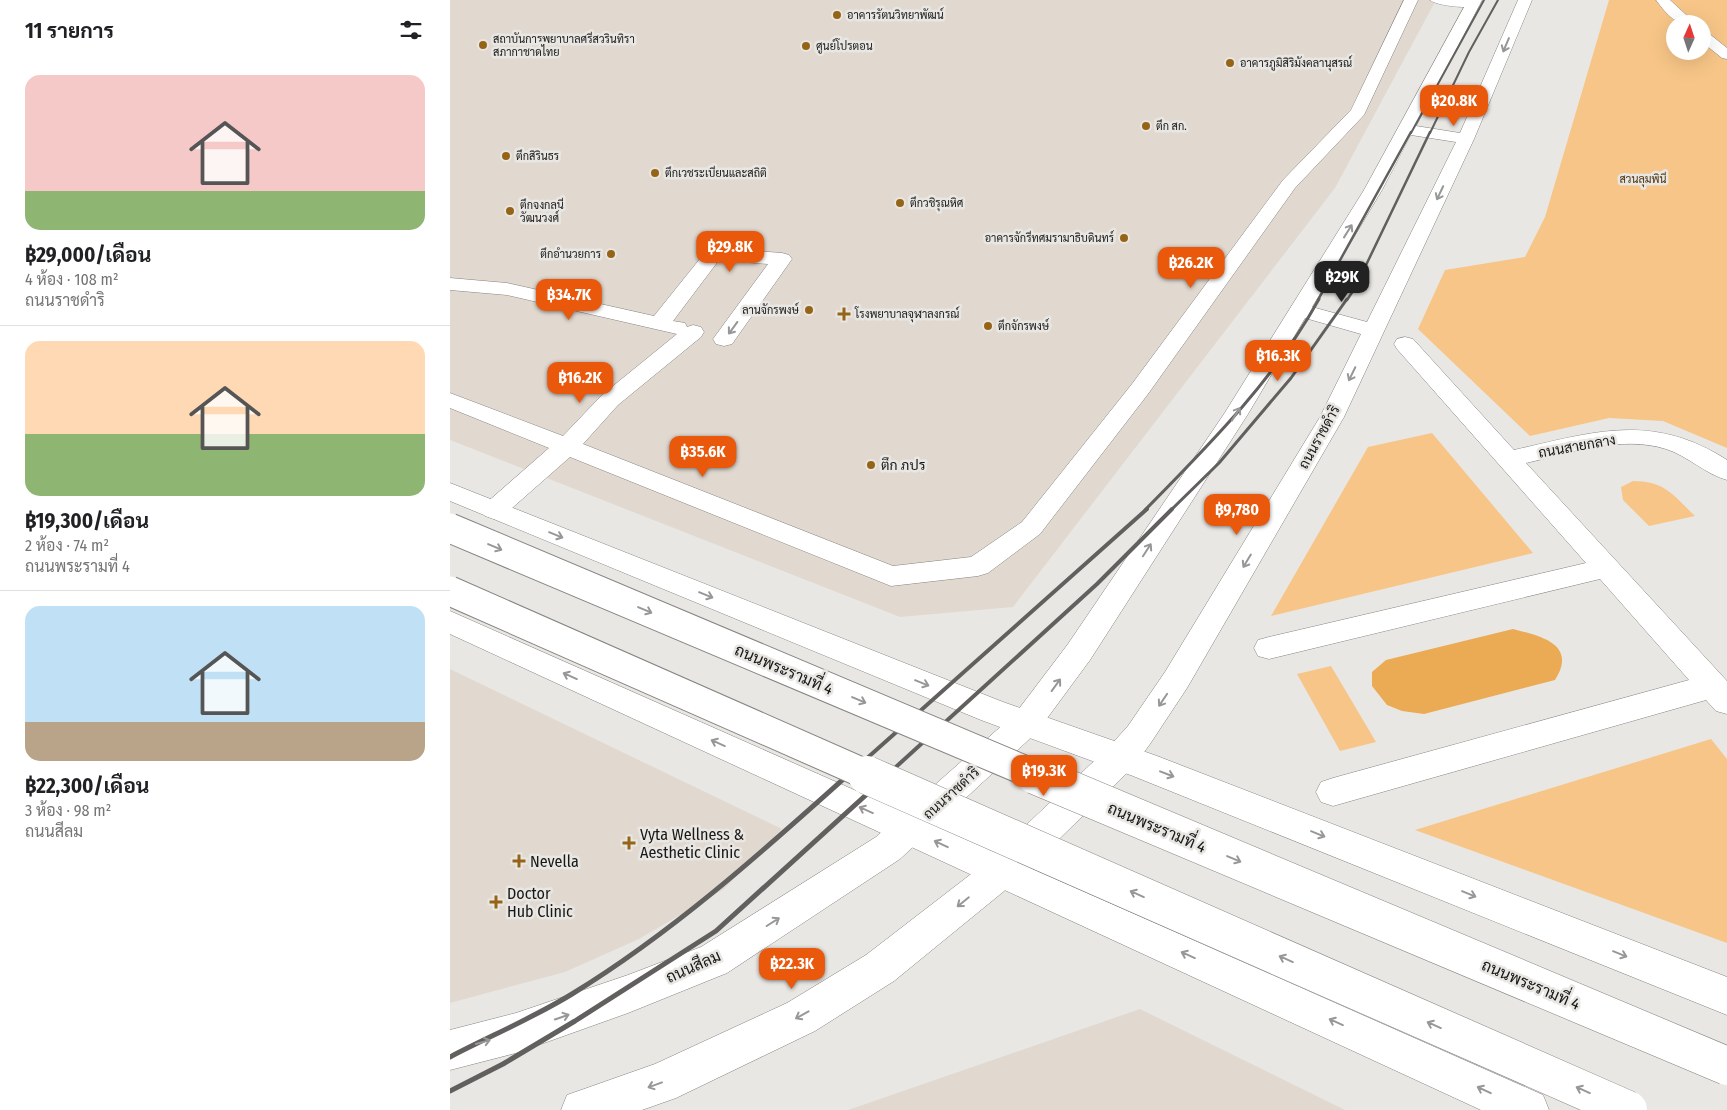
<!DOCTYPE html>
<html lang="th">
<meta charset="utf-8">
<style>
:root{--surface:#fff;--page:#f6f6f6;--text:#202124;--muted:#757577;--line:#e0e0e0;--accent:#ea580c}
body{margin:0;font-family:"Fira Sans Condensed",Sarabun,sans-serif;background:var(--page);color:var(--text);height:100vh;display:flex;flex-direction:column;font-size:19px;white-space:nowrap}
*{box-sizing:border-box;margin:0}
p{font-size:16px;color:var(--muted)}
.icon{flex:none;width:28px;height:28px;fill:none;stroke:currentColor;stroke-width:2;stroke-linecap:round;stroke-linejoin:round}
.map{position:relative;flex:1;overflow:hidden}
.drawer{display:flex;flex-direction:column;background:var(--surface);width:450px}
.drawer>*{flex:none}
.needle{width:32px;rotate:3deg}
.buttons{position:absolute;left:1216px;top:15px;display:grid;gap:10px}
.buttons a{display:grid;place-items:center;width:45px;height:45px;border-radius:50%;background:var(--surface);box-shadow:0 5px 20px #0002;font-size:25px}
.price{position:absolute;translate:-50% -42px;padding:0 11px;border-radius:10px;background:var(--accent);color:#fff;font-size:16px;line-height:32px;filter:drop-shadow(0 1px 2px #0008)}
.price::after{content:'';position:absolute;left:50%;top:30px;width:15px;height:11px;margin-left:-8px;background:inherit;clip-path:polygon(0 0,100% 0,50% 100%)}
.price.active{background:#222;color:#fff}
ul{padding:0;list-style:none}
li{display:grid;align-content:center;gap:10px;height:265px;padding:0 25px}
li+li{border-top:1px solid var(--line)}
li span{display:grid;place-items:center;height:155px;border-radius:15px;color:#555}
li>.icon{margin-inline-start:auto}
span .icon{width:90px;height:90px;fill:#fffc;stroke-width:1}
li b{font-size:21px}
h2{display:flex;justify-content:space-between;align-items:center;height:60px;padding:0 25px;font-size:21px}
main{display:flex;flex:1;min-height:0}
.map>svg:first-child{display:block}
</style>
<main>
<section class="drawer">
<h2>11 รายการ<svg class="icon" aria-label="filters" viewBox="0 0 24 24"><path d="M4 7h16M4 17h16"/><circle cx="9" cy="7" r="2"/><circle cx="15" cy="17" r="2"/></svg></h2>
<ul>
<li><span style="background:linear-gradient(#f6c9c9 75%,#8fb573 0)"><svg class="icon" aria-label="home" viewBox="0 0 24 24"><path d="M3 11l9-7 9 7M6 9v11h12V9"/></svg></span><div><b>฿29,000/เดือน</b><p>4 ห้อง · 108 m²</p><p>ถนนราชดำริ</p></div></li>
<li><span style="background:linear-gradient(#ffd9b3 60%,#8fb573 0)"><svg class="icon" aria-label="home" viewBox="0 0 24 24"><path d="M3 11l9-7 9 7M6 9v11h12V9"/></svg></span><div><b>฿19,300/เดือน</b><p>2 ห้อง · 74 m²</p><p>ถนนพระรามที่ 4</p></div></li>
<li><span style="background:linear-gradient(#bfe0f5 75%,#b9a48a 0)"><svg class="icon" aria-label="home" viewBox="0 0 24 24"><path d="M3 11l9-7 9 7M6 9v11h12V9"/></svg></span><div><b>฿22,300/เดือน</b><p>3 ห้อง · 98 m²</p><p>ถนนสีลม</p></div></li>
</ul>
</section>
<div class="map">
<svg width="1277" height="1110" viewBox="0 0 1277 1110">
<rect width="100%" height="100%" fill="#e9e7e3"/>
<!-- built -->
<g fill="#e1d9d0">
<polygon points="0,0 986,0 885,188 563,607 450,617 0,440"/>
<polygon points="0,669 332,829 274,889 189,939 115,972 0,1003"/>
<polygon points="690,1009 895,1110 398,1110"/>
</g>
<!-- green -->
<g fill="#f7c587" fill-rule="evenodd">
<path d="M1159,0H1277V448L1213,421L1159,418L1080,436L968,329L995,270L1075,257L1095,217ZM1225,24H1252V51H1225Z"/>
<polygon points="982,433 1083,553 821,616 918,447"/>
<path d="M1183,481C1215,481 1223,495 1245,516L1199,526L1173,500L1171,487Z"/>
<polygon points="881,666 926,742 890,751 847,674"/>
<polygon points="1261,739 1277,759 1277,943 965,830"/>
</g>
<!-- water -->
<path fill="#ebab54" d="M1063,629C1090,636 1128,644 1105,680L974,714L952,711L937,705L922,686V672L936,660Z"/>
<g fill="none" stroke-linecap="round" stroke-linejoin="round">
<defs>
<g id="pedestrian">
<path d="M1206,0H1220L1246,24C1224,24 1219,17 1206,0Z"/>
<polygon points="1252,31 1257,32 1277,48 1277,59 1272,58 1252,42"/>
<path d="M955,337L963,339L1064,450C1144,432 1202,412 1277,460V480C1255,474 1238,456 1216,449C1172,435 1120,453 1076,463L1277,681V714L1266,711L1256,700L883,806L871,802L866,792L871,782L883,778L1239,680L1150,579L819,659L808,656L804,648L808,640L819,637L1136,563L947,349L944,344L947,339Z"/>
</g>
<g id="minor">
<polygon points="954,0 968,0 914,115 845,188 698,394 590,534 538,573 528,576 441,586 120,457 53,516 44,519 35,516 31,510 35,504 99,448 0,408 0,393 113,436 152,395 227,334 57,295 0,290 0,278 57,283 204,316 257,250 264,248 332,253 339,255 342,259 282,344 274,346 266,344 263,339 318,264 269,260 223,321 235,323 237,327 243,325 251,327 254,332 251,337 168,405 133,444 443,566 521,557 572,522 682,384 833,180 901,110"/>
<path d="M980,0H1023L1030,4C1024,10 986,6 980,0Z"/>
</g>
<path id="secondary" d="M1018,0H1032L966,126L1010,133L1068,0H1082L1024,139L894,417L737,688L700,744L683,767L564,883L444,981L365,1031L226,1098L192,1110H111L117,1095L205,1064L337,1003L416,955L538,861L659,747L678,726L715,672L870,417L911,334L855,318L798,414L640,660L587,732L450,859L277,973L178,1013L66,1053L0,1070V1030L66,1013L178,975L251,947L426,837L565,714L618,644L774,414L914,190ZM961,135L1006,142L917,322L862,307L932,190Z"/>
<g id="primary">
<polygon points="0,483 553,702 707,756 1277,977 1277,1015 683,776 531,720 0,501"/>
<polygon points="0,611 1093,1095 1099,1110 1031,1110 0,634"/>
</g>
</defs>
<!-- pedestrian casing -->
<use href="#pedestrian" stroke="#868380" stroke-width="1"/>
<!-- minor casing -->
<use href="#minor" stroke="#868380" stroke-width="1"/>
<!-- secondary casing -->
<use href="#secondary" stroke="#868380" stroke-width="1"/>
<!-- primary casing -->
<use href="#primary" stroke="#868380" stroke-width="1"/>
<!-- pedestrian -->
<use href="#pedestrian" fill="#fff" fill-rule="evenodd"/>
<!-- minor -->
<use href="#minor" fill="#fff" fill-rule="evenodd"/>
<!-- secondary -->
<use href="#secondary" fill="#fff" fill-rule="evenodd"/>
<!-- primary -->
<use href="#primary" fill="#fff" fill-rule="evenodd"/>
<!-- rail-far4 -->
<g stroke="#61605e" stroke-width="2">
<polyline points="961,133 1034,0"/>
<polyline points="980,133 1019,52 1048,0"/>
</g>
<!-- rail-far3 -->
<g stroke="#61605e" stroke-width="2.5">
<polyline points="868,300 961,132"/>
<polyline points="897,300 905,288 980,132"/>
</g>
<!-- rail-far2 -->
<g stroke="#61605e" stroke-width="3">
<path d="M695,510C759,445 825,379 869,299"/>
<polyline points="721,510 769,463 841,378 897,299"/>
</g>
<!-- rail-far1 -->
<g stroke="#61605e" stroke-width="4">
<polyline points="397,776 697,509"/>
<polyline points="436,776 647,584 722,509"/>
</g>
<!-- rail -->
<g stroke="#61605e" stroke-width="5">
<path d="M0,1057C40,1036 83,1018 122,994C222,933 311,853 398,775"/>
<polyline points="0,1091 53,1064 125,1021 266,931 438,775"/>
</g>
<defs>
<g id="primary-bridge-far1">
<polyline points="0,528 588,776"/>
<polyline points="0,591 420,776"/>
</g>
<g id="primary-bridge">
<polyline points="417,775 1178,1110"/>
<polyline points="585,775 1277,1066"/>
</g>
</defs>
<!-- primary-bridge-far1 casing -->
<use href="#primary-bridge-far1" stroke="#868380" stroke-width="31" stroke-linecap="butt"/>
<!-- primary-bridge casing -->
<use href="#primary-bridge" stroke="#868380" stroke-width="39" stroke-linecap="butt"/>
<!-- primary-bridge-far1 -->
<use href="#primary-bridge-far1" stroke="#fff" stroke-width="29"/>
<!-- primary-bridge -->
<use href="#primary-bridge" stroke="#fff" stroke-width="38"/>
</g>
<!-- one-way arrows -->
<defs><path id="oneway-shaft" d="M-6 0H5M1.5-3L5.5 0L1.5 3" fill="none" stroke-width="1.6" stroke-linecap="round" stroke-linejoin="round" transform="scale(1.25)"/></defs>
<g stroke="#989797">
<use href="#oneway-shaft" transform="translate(1056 45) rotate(113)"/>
<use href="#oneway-shaft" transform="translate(990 193) rotate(115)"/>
<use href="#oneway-shaft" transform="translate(898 231) rotate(-58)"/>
<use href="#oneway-shaft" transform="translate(283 328) rotate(126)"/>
<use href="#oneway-shaft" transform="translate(902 374) rotate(116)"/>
<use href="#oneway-shaft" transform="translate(786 414) rotate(-58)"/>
<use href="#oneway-shaft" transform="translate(106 535) rotate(22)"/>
<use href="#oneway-shaft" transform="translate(45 547) rotate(23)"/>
<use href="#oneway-shaft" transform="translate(697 550) rotate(-57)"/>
<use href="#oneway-shaft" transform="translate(797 561) rotate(121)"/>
<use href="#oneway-shaft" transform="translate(256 595) rotate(22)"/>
<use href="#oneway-shaft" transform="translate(195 610) rotate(23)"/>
<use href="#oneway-shaft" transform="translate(120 676) rotate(-156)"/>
<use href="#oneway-shaft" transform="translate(472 683) rotate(22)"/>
<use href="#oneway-shaft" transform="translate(606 685) rotate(-54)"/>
<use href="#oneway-shaft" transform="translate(409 700) rotate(23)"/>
<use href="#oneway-shaft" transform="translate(713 700) rotate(124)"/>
<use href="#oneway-shaft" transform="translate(268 743) rotate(-156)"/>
<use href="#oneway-shaft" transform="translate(717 774) rotate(21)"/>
<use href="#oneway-shaft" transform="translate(416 810) rotate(-156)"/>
<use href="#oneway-shaft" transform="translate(868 834) rotate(22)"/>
<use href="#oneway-shaft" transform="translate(491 844) rotate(-155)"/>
<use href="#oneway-shaft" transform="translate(784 859) rotate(23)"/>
<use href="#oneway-shaft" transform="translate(687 894) rotate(-156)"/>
<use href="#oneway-shaft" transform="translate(1019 894) rotate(22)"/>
<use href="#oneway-shaft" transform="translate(513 902) rotate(141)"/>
<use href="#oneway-shaft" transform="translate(323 922) rotate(-32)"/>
<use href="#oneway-shaft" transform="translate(1170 954) rotate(22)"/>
<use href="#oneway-shaft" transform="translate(738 955) rotate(-156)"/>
<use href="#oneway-shaft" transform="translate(836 959) rotate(-156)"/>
<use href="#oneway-shaft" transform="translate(352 1015) rotate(151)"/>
<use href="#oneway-shaft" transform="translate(112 1017) rotate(-19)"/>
<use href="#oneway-shaft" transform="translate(886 1022) rotate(-156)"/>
<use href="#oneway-shaft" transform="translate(984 1025) rotate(-156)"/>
<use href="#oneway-shaft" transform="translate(33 1042) rotate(-15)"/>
<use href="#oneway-shaft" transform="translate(205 1085) rotate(160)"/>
<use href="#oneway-shaft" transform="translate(1034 1090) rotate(-155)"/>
<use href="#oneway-shaft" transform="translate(1133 1090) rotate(-156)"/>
</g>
<!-- markers -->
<g fill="#966416" stroke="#e9e7e3" stroke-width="2">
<circle cx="387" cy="15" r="5"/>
<circle cx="33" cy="45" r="5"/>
<circle cx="356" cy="46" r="5"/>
<circle cx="780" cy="63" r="5"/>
<circle cx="696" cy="126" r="5"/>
<circle cx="56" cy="156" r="5"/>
<circle cx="205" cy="173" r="5"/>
<circle cx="450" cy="203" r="5"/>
<circle cx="60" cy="211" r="5"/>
<circle cx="674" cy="238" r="5"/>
<circle cx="161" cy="254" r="5"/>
<circle cx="359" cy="310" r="5"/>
<path d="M391.5 306.5h5v5h5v5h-5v5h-5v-5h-5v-5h5z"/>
<circle cx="538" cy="326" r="5"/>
<circle cx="421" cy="465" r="5"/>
<path d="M176.5 835.5h5v5h5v5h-5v5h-5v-5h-5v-5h5z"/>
<path d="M66.5 853.5h5v5h5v5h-5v5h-5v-5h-5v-5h5z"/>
<path d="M43.5 894.5h5v5h5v5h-5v5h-5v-5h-5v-5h5z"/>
</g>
<g text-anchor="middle" stroke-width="5" stroke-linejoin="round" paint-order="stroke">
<!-- far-poi labels -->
<g font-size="11" fill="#191817" stroke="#e9e7e3" text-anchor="start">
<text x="397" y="19">อาคารรัตนวิทยาพัฒน์</text>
<text x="43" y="43">สถาบันการพยาบาลศรีสวรินทิรา<tspan x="43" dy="13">สภากาชาดไทย</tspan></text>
<text x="366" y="50">ศูนย์โปรตอน</text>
<text x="790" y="67">อาคารภูมิสิริมังคลานุสรณ์</text>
<text x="706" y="130">ตึก สก.</text>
<text x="66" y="160">ตึกสิรินธร</text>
<text x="215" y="177">ตึกเวชระเบียนและสถิติ</text>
<text x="460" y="207">ตึกวชิรุณหิศ</text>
<text x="70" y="209">ตึกจงกลนี<tspan x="70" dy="13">วัฒนวงศ์</tspan></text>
<text x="664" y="242" text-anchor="end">อาคารจักรีทศมรามาธิบดินทร์</text>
<text x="151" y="258" text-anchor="end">ตึกอำนวยการ</text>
<text x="349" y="314" text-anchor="end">ลานจักรพงษ์</text>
<text x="405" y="318">โรงพยาบาลจุฬาลงกรณ์</text>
<text x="548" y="330">ตึกจักรพงษ์</text>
</g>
<!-- far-park labels -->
<g font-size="11" fill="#4c320d" stroke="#e9e7e3">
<text x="1193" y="183">สวนลุมพินี</text>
</g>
<!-- street labels -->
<g font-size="14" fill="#191817" stroke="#e9e7e3">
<text transform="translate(869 437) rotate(-61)" y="5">ถนนราชดำริ</text>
<text transform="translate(1127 446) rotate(-10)" y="5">ถนนสายกลาง</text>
<text transform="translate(501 793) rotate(-42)" y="5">ถนนราชดำริ</text>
</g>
<!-- poi labels -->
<g font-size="14" fill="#191817" stroke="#e9e7e3" text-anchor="start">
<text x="431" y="470">ตึก ภปร</text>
</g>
<!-- near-street labels -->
<g font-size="16" fill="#191817" stroke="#e9e7e3">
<text transform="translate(334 669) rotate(23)" y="6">ถนนพระรามที่ 4</text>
<text transform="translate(707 827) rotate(23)" y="6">ถนนพระรามที่ 4</text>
<text transform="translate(243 966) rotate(-24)" y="6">ถนนสีลม</text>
<text transform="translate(1081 984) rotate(23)" y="6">ถนนพระรามที่ 4</text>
</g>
<!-- near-poi labels -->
<g font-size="16" fill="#191817" stroke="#e9e7e3" text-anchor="start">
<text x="190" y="840">Vyta Wellness &amp;<tspan x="190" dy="18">Aesthetic Clinic</tspan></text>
<text x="80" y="867">Nevella</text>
<text x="57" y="899">Doctor<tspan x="57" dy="18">Hub Clinic</tspan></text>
</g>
</g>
</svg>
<div class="buttons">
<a><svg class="needle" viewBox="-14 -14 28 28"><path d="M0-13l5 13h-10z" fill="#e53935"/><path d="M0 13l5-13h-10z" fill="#757577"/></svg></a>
</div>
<b class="price" style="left:1004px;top:127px">฿20.8K</b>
<b class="price" style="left:280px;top:273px">฿29.8K</b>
<b class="price" style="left:741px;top:289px">฿26.2K</b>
<b class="price active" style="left:892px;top:303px">฿29K</b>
<b class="price" style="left:119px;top:321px">฿34.7K</b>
<b class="price" style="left:828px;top:382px">฿16.3K</b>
<b class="price" style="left:130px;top:404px">฿16.2K</b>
<b class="price" style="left:253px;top:478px">฿35.6K</b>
<b class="price" style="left:787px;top:536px">฿9,780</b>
<b class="price" style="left:594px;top:797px">฿19.3K</b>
<b class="price" style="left:342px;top:990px">฿22.3K</b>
</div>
</main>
